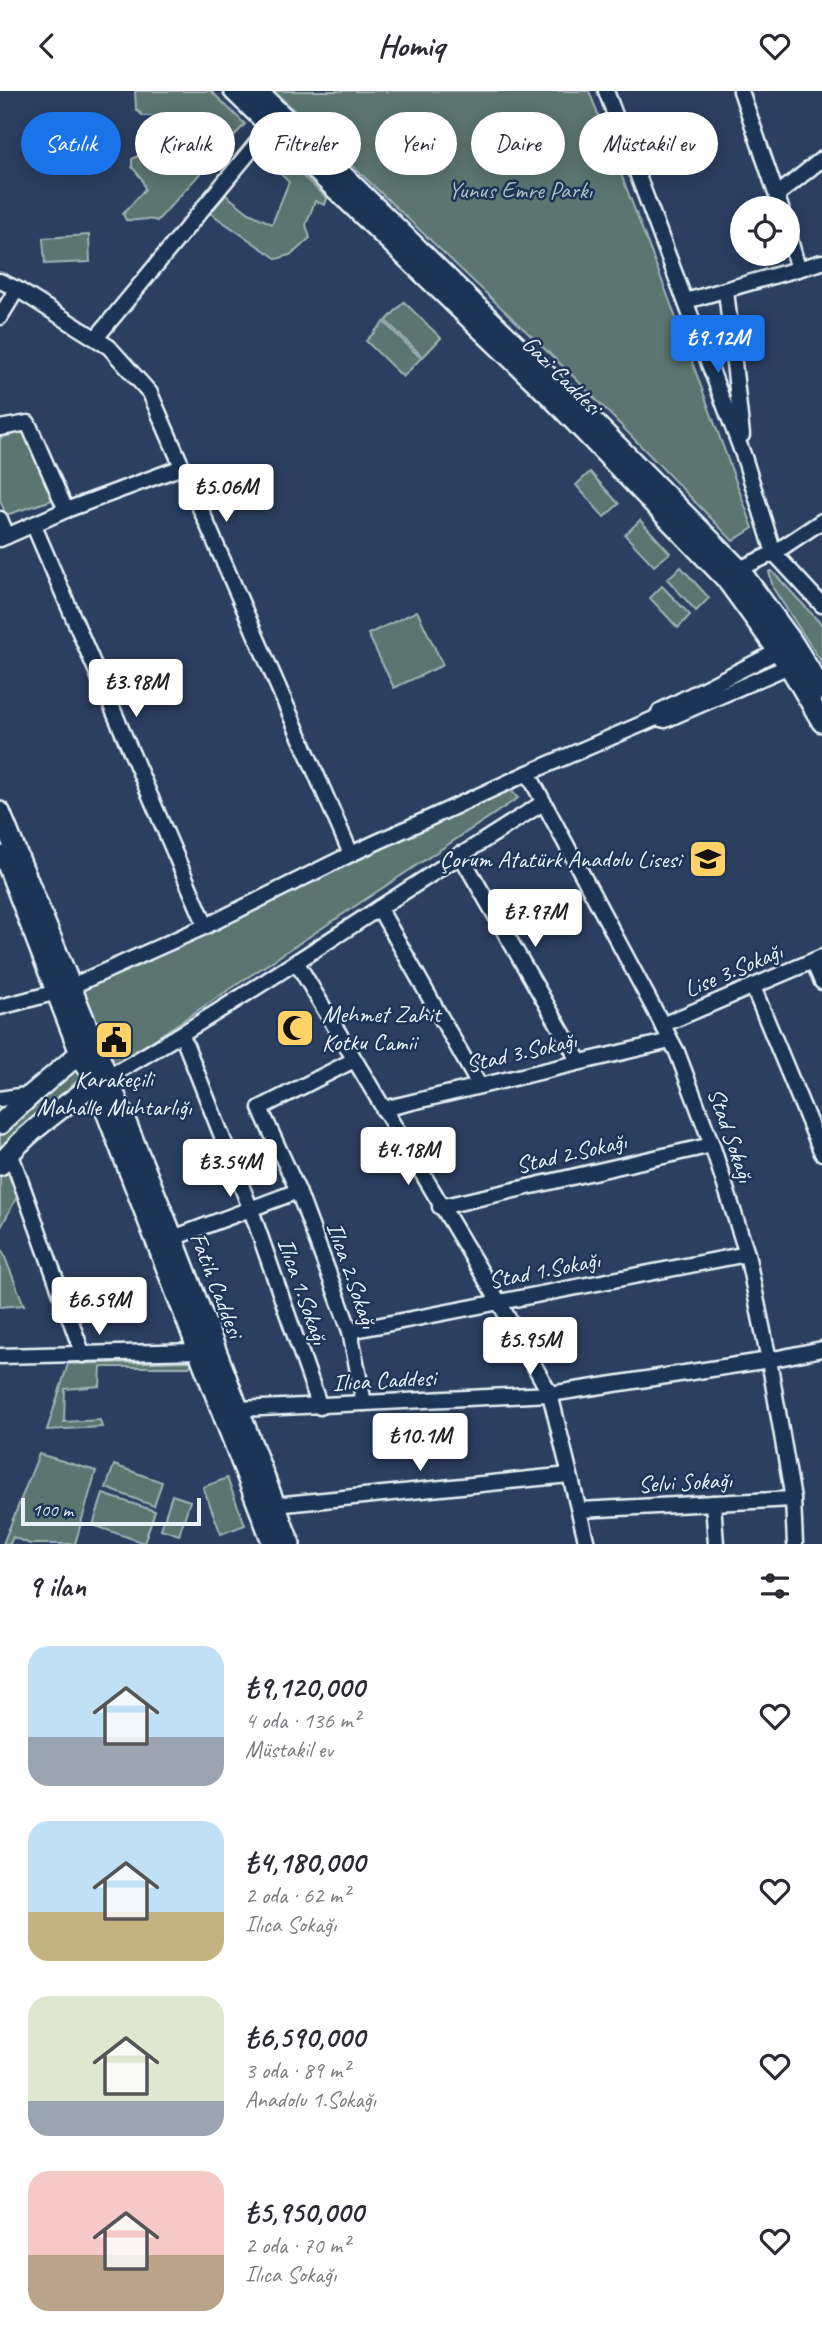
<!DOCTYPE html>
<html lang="tr">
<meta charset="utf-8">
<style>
:root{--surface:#fff;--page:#f7f7f7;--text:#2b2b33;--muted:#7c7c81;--accent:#1a73e8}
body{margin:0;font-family:Caveat,sans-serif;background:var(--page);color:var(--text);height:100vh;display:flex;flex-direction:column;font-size:26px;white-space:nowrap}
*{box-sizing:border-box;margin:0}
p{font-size:23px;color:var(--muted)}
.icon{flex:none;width:38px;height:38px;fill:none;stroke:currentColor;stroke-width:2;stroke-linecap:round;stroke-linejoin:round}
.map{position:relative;height:1453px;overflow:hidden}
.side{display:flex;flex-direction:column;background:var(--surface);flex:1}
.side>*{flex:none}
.hud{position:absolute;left:21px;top:21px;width:780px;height:63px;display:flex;gap:14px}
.buttons{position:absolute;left:730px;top:105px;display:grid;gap:14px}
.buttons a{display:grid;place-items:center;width:70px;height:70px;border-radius:50%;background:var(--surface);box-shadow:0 4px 18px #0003;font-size:35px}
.scale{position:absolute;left:21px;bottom:18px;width:180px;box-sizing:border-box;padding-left:7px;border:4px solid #e8f1f8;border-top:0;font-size:19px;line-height:24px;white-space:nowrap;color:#e8f1f8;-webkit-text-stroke:5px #1d3557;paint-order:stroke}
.price{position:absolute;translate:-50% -60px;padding:0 16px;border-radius:7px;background:#fff;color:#222;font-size:23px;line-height:46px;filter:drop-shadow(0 2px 4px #0008)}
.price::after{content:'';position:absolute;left:50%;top:42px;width:21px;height:16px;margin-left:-10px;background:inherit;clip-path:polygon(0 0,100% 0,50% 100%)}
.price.active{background:var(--accent);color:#fff}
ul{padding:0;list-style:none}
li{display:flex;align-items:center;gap:21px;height:175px;padding:0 28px}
li span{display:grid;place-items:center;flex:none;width:196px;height:140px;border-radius:21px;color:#555}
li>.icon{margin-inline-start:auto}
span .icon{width:84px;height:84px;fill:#fffc;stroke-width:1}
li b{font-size:30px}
h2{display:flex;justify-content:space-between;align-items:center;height:84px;padding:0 28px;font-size:30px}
.chip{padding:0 24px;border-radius:32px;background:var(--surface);box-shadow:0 4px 18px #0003;font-size:24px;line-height:63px}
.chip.active{background:var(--accent);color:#fff}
header{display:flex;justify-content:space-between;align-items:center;height:91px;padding:0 28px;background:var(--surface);font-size:32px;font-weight:700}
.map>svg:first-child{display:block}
</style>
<header><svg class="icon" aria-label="back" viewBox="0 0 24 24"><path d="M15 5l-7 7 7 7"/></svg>Homiq<svg class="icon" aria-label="heart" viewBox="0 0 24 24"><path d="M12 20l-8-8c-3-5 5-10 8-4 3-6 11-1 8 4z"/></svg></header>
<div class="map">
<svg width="822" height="1453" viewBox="0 0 822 1453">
<rect width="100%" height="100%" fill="#2c3f61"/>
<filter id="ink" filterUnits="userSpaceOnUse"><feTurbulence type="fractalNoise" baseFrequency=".0143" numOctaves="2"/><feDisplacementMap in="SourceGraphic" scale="14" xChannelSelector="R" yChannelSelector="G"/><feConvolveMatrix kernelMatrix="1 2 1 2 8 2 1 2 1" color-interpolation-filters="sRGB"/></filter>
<g filter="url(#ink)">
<!-- green -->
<g fill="#5b7470" stroke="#a2b2b4" stroke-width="2">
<path d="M135,0H211L245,33L157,130C147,125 137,131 126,129L123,123L145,98L142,88L132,76V68L145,61L156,51C165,53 175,55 183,47L163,46L158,38L160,30L152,25H143L136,18Z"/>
<polygon points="274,0 589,0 666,200 753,437 733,450 575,287"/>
<polygon points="271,57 327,107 325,114 315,110 306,134 310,147 292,163 277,168 210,122 226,104 249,122 272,133 289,91 263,66"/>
<polygon points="89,144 90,171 45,173 43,147"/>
<polygon points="404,211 441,247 423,266 386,230"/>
<polygon points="384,231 421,267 403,286 366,250"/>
<polygon points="27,340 52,409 6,424 0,409 0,347"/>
<polygon points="590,381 619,413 604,426 576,394"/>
<polygon points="640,429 670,462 654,475 625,444"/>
<polygon points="681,476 709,507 696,520 667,488"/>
<polygon points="772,480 822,534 822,572 773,497 769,481"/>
<polygon points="662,495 690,524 678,537 650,507"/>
<polygon points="417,520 443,574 394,597 368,543"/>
<polygon points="508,696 518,707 111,977 80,900"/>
<polygon points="74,975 80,987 0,1065 0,1041"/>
<polygon points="6,1076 17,1106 0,1138 0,1085"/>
<polygon points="0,1154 24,1214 0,1216"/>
<polygon points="194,1270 189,1276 101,1276 100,1295 65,1298 64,1331 100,1329 102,1336 47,1339 68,1273"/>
<polygon points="39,1363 96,1380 75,1453 30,1453 13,1446 10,1453 3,1453"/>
<polygon points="114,1374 162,1391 154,1415 106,1397"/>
<polygon points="227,1387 245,1434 221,1443 203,1396"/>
<polygon points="103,1403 155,1420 144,1452 93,1434"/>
<polygon points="172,1404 190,1410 179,1444 161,1438"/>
</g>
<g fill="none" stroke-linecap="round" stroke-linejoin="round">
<defs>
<g id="street">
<polyline points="606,0 744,366 774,462 822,514"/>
<polyline points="741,0 781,117"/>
<polyline points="777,104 822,68"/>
<polyline points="788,141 798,178"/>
<polyline points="0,190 17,198 109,256 150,302 351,763"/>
<polyline points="726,199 742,344"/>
<polyline points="686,210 822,171"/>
<polyline points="0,226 17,198"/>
<polyline points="96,247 270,36"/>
<polyline points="0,337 28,332 66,419"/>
<polyline points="0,428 7,445"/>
<polyline points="34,435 206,835"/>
<polyline points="0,448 66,419 182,376"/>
<polyline points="739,478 774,462 822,430"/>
<polyline points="778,560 660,620 656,627 665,629 789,575"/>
<polyline points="528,682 677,961 712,1054 747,1163 769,1269 793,1408 795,1453"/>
<polyline points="460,763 579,970"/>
<polyline points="379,817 479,994"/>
<polyline points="813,870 822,891"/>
<polyline points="297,872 499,1211 550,1303 587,1453"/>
<polyline points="72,895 206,835 351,763 528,682 656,627"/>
<polyline points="753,896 822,1062"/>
<polyline points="0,916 57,901"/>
<polyline points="662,934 822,866"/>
<polyline points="182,944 251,1119 320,1316"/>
<polyline points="354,969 260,1017 298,1100 350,1240 364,1312"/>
<path d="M108,986C257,901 398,802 543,712"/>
<polyline points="0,1008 32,1003"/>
<polyline points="383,1018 670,950"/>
<polyline points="10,1061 83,1264"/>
<polyline points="440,1116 712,1054"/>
<polyline points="173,1147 298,1100"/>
<polyline points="350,1240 747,1163"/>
<polyline points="0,1265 198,1260"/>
<polyline points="239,1318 550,1303 769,1269 822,1258"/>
<polyline points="713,1412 716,1453"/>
<polyline points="275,1414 569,1384"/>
<polyline points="580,1419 793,1408"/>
</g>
<g id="secondary">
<polyline points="234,0 550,305 726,488 789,575 822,631"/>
<polyline points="257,0 573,310 739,478 791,549 822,599"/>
<polyline points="0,721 173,1147 290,1453"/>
<polyline points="4,765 80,962 95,992 273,1453"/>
<polyline points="0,1033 32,1003 80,962"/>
<path d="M0,1074C26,1041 62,1017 95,992L104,988"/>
</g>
</defs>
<!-- street casing -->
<use href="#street" stroke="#e8f1f8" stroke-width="19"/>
<!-- secondary casing -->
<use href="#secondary" stroke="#e8f1f8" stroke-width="24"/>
<!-- street -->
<use href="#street" stroke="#1d3557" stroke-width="14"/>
<!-- secondary -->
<use href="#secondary" stroke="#1d3557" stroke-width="19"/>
</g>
</g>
<!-- icons -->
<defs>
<symbol id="school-square" viewBox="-11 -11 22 22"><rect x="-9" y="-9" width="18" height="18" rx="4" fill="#ffd166" stroke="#1d3557"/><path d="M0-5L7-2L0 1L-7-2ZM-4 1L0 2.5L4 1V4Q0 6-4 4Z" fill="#111"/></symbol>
<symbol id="mosque-square" viewBox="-11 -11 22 22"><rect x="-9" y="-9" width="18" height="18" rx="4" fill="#ffd166" stroke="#1d3557"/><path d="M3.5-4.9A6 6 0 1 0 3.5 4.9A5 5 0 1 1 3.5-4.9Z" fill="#111"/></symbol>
<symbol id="civic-square" viewBox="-11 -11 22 22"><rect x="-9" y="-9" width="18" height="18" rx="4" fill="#ffd166" stroke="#1d3557"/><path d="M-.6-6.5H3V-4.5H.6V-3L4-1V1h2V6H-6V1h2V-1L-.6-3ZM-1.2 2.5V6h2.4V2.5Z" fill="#111"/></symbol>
</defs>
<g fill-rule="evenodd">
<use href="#school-square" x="686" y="746" width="44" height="44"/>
<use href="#mosque-square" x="273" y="915" width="44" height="44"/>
<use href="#civic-square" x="92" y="927" width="44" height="44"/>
</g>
<g text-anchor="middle" stroke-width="5" stroke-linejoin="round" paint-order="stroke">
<!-- park labels -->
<g font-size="24" fill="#b0bfc2" stroke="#1d3557">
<text x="520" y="107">Yunus Emre Parkı</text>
</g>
<!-- street labels -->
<g font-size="24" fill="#e8f1f8" stroke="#1d3557">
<text transform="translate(562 284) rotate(45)" y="8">Gazi Caddesi</text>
<text transform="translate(733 879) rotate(-23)" y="8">Lise 3.Sokağı</text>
<text transform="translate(521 961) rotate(-13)" y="8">Stad 3.Sokağı</text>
<text transform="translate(731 1044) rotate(71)" y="8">Stad Sokağı</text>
<text transform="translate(571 1062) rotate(-13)" y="8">Stad 2.Sokağı</text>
<text transform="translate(544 1179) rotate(-11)" y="8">Stad 1.Sokağı</text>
<text transform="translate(352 1184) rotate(71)" y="8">Ilıca 2.Sokağı</text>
<text transform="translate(217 1194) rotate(69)" y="8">Fatih Caddesi</text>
<text transform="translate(303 1200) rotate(71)" y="8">Ilıca 1.Sokağı</text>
<text transform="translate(384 1289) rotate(-3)" y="8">Ilıca Caddesi</text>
<text transform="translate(685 1391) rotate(-3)" y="8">Selvi Sokağı</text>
</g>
<!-- poi labels -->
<g font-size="24" fill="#e8f1f8" stroke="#1d3557" text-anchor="end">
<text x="681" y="776">Çorum Atatürk Anadolu Lisesi</text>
<text x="322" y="931" text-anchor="start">Mehmet Zahit<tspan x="322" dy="28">Kotku Camii</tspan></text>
<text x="114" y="996" text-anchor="middle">Karakeçili<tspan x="114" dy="28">Mahalle Muhtarlığı</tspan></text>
</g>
</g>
</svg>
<div class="buttons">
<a><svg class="icon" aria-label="locate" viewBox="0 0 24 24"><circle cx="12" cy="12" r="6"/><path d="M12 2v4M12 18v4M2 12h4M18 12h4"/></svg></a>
</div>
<div class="scale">100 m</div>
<b class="price active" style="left:718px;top:284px">₺9.12M</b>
<b class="price" style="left:226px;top:433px">₺5.06M</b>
<b class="price" style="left:136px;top:628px">₺3.98M</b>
<b class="price" style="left:535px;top:858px">₺7.97M</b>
<b class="price" style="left:408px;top:1096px">₺4.18M</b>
<b class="price" style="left:230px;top:1108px">₺3.54M</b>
<b class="price" style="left:99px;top:1246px">₺6.59M</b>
<b class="price" style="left:530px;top:1286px">₺5.95M</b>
<b class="price" style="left:420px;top:1382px">₺10.1M</b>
<div class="hud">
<a class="chip active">Satılık</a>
<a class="chip">Kiralık</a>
<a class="chip">Filtreler</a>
<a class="chip">Yeni</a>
<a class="chip">Daire</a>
<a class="chip">Müstakil ev</a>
</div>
</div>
<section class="side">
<h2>9 ilan<svg class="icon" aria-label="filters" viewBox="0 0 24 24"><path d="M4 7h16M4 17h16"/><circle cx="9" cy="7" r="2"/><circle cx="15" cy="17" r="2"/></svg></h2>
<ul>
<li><span style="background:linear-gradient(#bfe0f5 65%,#9aa5b1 0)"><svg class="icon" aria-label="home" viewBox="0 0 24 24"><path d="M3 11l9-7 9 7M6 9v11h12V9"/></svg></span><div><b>₺9,120,000</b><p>4 oda · 136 m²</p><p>Müstakil ev</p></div><svg class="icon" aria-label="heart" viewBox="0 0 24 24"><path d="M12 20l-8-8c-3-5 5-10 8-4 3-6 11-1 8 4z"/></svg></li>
<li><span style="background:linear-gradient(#bfe0f5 65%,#c2b280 0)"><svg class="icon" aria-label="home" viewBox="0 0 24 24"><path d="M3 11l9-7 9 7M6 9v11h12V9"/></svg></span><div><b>₺4,180,000</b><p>2 oda · 62 m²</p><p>Ilıca Sokağı</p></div><svg class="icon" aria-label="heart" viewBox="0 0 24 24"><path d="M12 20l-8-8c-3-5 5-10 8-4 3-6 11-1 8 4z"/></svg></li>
<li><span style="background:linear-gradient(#dfe7d0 75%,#9aa5b1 0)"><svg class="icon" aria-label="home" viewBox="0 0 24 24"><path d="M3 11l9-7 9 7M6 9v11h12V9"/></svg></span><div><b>₺6,590,000</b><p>3 oda · 89 m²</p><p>Anadolu 1.Sokağı</p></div><svg class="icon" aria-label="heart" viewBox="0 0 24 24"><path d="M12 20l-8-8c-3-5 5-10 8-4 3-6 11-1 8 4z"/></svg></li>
<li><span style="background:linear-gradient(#f6c9c9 60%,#b9a48a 0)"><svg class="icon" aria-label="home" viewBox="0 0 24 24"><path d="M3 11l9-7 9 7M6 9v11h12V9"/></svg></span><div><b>₺5,950,000</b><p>2 oda · 70 m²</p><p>Ilıca Sokağı</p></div><svg class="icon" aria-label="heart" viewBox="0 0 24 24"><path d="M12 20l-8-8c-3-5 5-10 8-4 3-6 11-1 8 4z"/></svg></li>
</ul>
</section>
